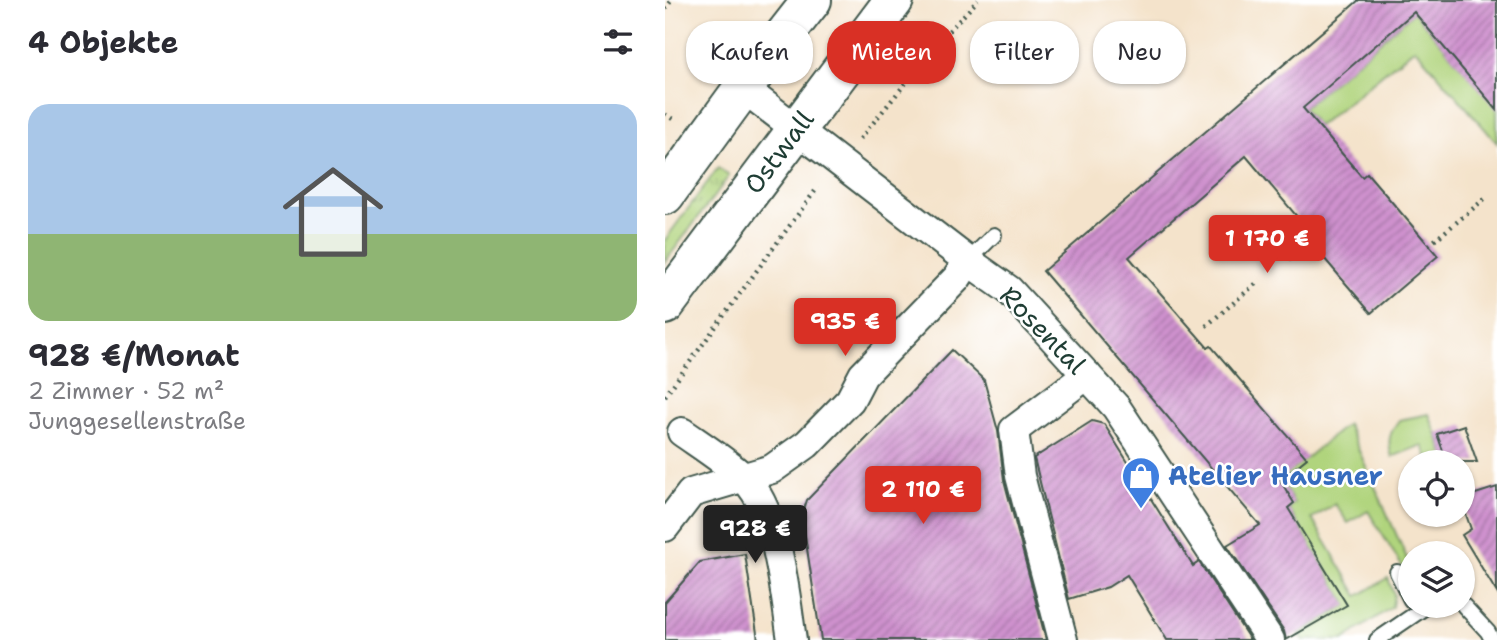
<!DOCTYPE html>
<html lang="de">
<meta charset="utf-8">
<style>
:root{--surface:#fff;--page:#f7f7f7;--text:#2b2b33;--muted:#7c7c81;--line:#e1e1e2;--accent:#d93025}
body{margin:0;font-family:"Shantell Sans",sans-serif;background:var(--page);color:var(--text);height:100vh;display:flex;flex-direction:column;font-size:26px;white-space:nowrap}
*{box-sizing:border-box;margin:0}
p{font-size:23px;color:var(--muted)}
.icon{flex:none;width:38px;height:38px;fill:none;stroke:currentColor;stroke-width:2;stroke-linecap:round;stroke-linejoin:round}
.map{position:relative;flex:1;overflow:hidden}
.side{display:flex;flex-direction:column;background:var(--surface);width:665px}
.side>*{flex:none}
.hud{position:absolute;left:21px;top:21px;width:665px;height:63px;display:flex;gap:14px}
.tools{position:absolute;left:733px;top:450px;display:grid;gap:14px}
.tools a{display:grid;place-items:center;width:77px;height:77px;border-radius:50%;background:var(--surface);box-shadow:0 2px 5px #0004;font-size:35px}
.price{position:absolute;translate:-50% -60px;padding:0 16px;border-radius:7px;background:var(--accent);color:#fff;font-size:23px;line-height:46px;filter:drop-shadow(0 2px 4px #0008)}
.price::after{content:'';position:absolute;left:50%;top:42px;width:21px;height:16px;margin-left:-10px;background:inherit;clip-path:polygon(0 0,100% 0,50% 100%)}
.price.current{background:#222;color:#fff}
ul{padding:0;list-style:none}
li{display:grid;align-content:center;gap:14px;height:371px;padding:0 28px}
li+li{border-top:2px solid var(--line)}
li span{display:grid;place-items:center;height:217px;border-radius:21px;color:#555}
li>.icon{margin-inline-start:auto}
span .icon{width:126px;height:126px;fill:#fffc;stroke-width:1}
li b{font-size:30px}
h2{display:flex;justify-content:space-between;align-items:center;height:84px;padding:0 28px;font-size:30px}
.chip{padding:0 24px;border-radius:28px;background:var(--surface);box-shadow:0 2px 5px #0004;font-size:24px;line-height:63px}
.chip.current{background:var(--accent);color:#fff}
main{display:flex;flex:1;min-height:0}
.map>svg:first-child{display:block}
</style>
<main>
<section class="side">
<h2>4 Objekte<svg class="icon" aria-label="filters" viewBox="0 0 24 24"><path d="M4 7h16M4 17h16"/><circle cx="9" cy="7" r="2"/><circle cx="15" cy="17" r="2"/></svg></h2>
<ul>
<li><span style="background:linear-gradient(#a9c7e8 60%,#8fb573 0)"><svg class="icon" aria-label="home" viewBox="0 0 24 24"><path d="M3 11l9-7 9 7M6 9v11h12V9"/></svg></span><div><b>928 €/Monat</b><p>2 Zimmer · 52 m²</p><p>Junggesellenstraße</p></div></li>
</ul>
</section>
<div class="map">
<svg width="832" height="640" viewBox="0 0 832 640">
<defs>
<pattern id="grass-tufts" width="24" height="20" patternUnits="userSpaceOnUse" patternTransform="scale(1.75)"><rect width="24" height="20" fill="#b0d47d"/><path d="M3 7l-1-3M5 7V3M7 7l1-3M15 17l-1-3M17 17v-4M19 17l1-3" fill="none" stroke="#8fad67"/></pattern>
<pattern id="building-hatch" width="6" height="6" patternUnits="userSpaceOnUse" patternTransform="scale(1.75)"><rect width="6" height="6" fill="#cf91ce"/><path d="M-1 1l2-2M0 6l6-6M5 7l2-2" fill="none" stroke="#a778a8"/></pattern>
</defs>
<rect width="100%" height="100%" fill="#fff"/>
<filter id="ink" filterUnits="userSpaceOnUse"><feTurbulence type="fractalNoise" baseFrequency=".0143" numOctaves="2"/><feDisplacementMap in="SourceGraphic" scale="14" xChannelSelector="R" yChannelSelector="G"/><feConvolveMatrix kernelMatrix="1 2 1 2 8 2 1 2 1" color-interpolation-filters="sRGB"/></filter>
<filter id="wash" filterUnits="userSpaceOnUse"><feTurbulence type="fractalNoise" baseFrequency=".00686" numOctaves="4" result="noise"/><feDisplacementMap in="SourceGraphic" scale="28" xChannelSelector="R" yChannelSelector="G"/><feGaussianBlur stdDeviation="1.57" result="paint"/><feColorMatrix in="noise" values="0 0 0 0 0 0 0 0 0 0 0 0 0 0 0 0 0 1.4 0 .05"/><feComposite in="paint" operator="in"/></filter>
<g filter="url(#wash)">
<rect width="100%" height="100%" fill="#f4e3cb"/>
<!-- grass -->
<polygon fill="url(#grass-tufts)" stroke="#688858" stroke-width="2" points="53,168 64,176 0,262 0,240"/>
<!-- garden -->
<g fill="#b0d47d" stroke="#688858" stroke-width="2">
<polygon points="749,12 832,108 832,143 750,48 653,126 638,108"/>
<path d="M764,414L782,462H765L757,445L727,457C722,442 724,433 734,420Z"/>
<polygon points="682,424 745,565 738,568 703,511 683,523 670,504 647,519 693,596 723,578 729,595 727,607 678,640 639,640 634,634 682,605 623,508 629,503 615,480"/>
</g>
<g id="blocks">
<!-- building -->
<g fill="url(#building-hatch)">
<polygon points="694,0 832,0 832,110 749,12 638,108 697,177 702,173 773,256 706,313 653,251 626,260 638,234 635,230 640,226 581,156 464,257 543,348 546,346 642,458 615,480 629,503 623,508 682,605 621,640 619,631 562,545 595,525 378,271"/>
<polygon points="287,350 319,380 333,431 339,480 381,640 156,640 137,516 142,500"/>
<polygon points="427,421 439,424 528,566 534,562 585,640 502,640 462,575 443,587 404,599 369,458"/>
<polygon points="799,425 812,462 782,462 772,434"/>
<polygon points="832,487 832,593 797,535 806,529 798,506 798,498"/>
<polygon points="80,554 93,640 0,640 0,602 35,562"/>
</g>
</g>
</g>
<g filter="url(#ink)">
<use href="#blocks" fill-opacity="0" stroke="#3f564b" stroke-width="2"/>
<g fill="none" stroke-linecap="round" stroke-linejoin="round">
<defs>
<g id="service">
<polyline points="303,261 329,235"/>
<polyline points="732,572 746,600"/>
<polyline points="799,606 823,632 827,640"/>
<polyline points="712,640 762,606"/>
</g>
<g id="minor">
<polyline points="78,88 303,261 344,290 451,407 605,640"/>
<path d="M17,432C37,446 59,460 78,477C113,509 120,594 127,640"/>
<polyline points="0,527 26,493 107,469 142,444 185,400 198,375 292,278 303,261"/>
<polyline points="398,640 355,476 349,430 422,375"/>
</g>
<g id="primary">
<polyline points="0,195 78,88 147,0"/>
<polyline points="0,305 229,0"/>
</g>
</defs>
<!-- service casing -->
<use href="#service" stroke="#3f564b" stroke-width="18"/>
<!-- minor casing -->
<use href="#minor" stroke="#3f564b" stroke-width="32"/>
<!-- primary casing -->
<use href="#primary" stroke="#3f564b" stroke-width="42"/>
<!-- path -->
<g stroke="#3f564b" stroke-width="4.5" stroke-dasharray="2 5" stroke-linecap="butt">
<polyline points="0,9 7,0"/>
<polyline points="0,114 9,120"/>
<polyline points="195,139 280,35 313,0"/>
<polyline points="764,245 822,197"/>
<polyline points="541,326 593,282"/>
<polyline points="0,396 153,187"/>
</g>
<!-- service -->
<use href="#service" stroke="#fff" stroke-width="14"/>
<!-- minor -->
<use href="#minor" stroke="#fff" stroke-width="28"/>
<!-- primary -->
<use href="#primary" stroke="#fff" stroke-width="38"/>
</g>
</g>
<!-- icons -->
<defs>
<symbol id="shop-pin" viewBox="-11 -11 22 30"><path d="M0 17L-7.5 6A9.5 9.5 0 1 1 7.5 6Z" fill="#3f7fe0" stroke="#fff"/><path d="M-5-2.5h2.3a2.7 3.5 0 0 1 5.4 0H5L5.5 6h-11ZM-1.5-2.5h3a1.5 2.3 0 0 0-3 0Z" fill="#fff"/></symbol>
</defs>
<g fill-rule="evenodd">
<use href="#shop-pin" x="454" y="454" width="44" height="60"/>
</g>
<g text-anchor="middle" stroke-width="5" stroke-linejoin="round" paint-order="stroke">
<!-- street labels -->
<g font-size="26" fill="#1f3d34" stroke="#fff">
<text transform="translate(114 152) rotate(-53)" y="9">Ostwall</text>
<text transform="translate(378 330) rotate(46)" y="9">Rosental</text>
</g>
<!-- shop labels -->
<g font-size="26" font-weight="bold" fill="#366cbe" stroke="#fff" text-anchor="start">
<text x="503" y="485">Atelier Hausner</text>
</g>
</g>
</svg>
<div class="tools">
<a><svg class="icon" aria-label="locate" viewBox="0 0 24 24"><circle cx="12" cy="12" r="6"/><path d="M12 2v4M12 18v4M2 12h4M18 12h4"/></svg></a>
<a><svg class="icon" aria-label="layers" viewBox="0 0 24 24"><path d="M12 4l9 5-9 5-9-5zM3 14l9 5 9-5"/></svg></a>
</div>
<b class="price" style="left:602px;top:275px">1 170 €</b>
<b class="price" style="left:180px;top:358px">935 €</b>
<b class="price" style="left:258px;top:526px">2 110 €</b>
<b class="price current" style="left:90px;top:565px">928 €</b>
<div class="hud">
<a class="chip">Kaufen</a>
<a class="chip current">Mieten</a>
<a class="chip">Filter</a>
<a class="chip">Neu</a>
</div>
</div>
</main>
